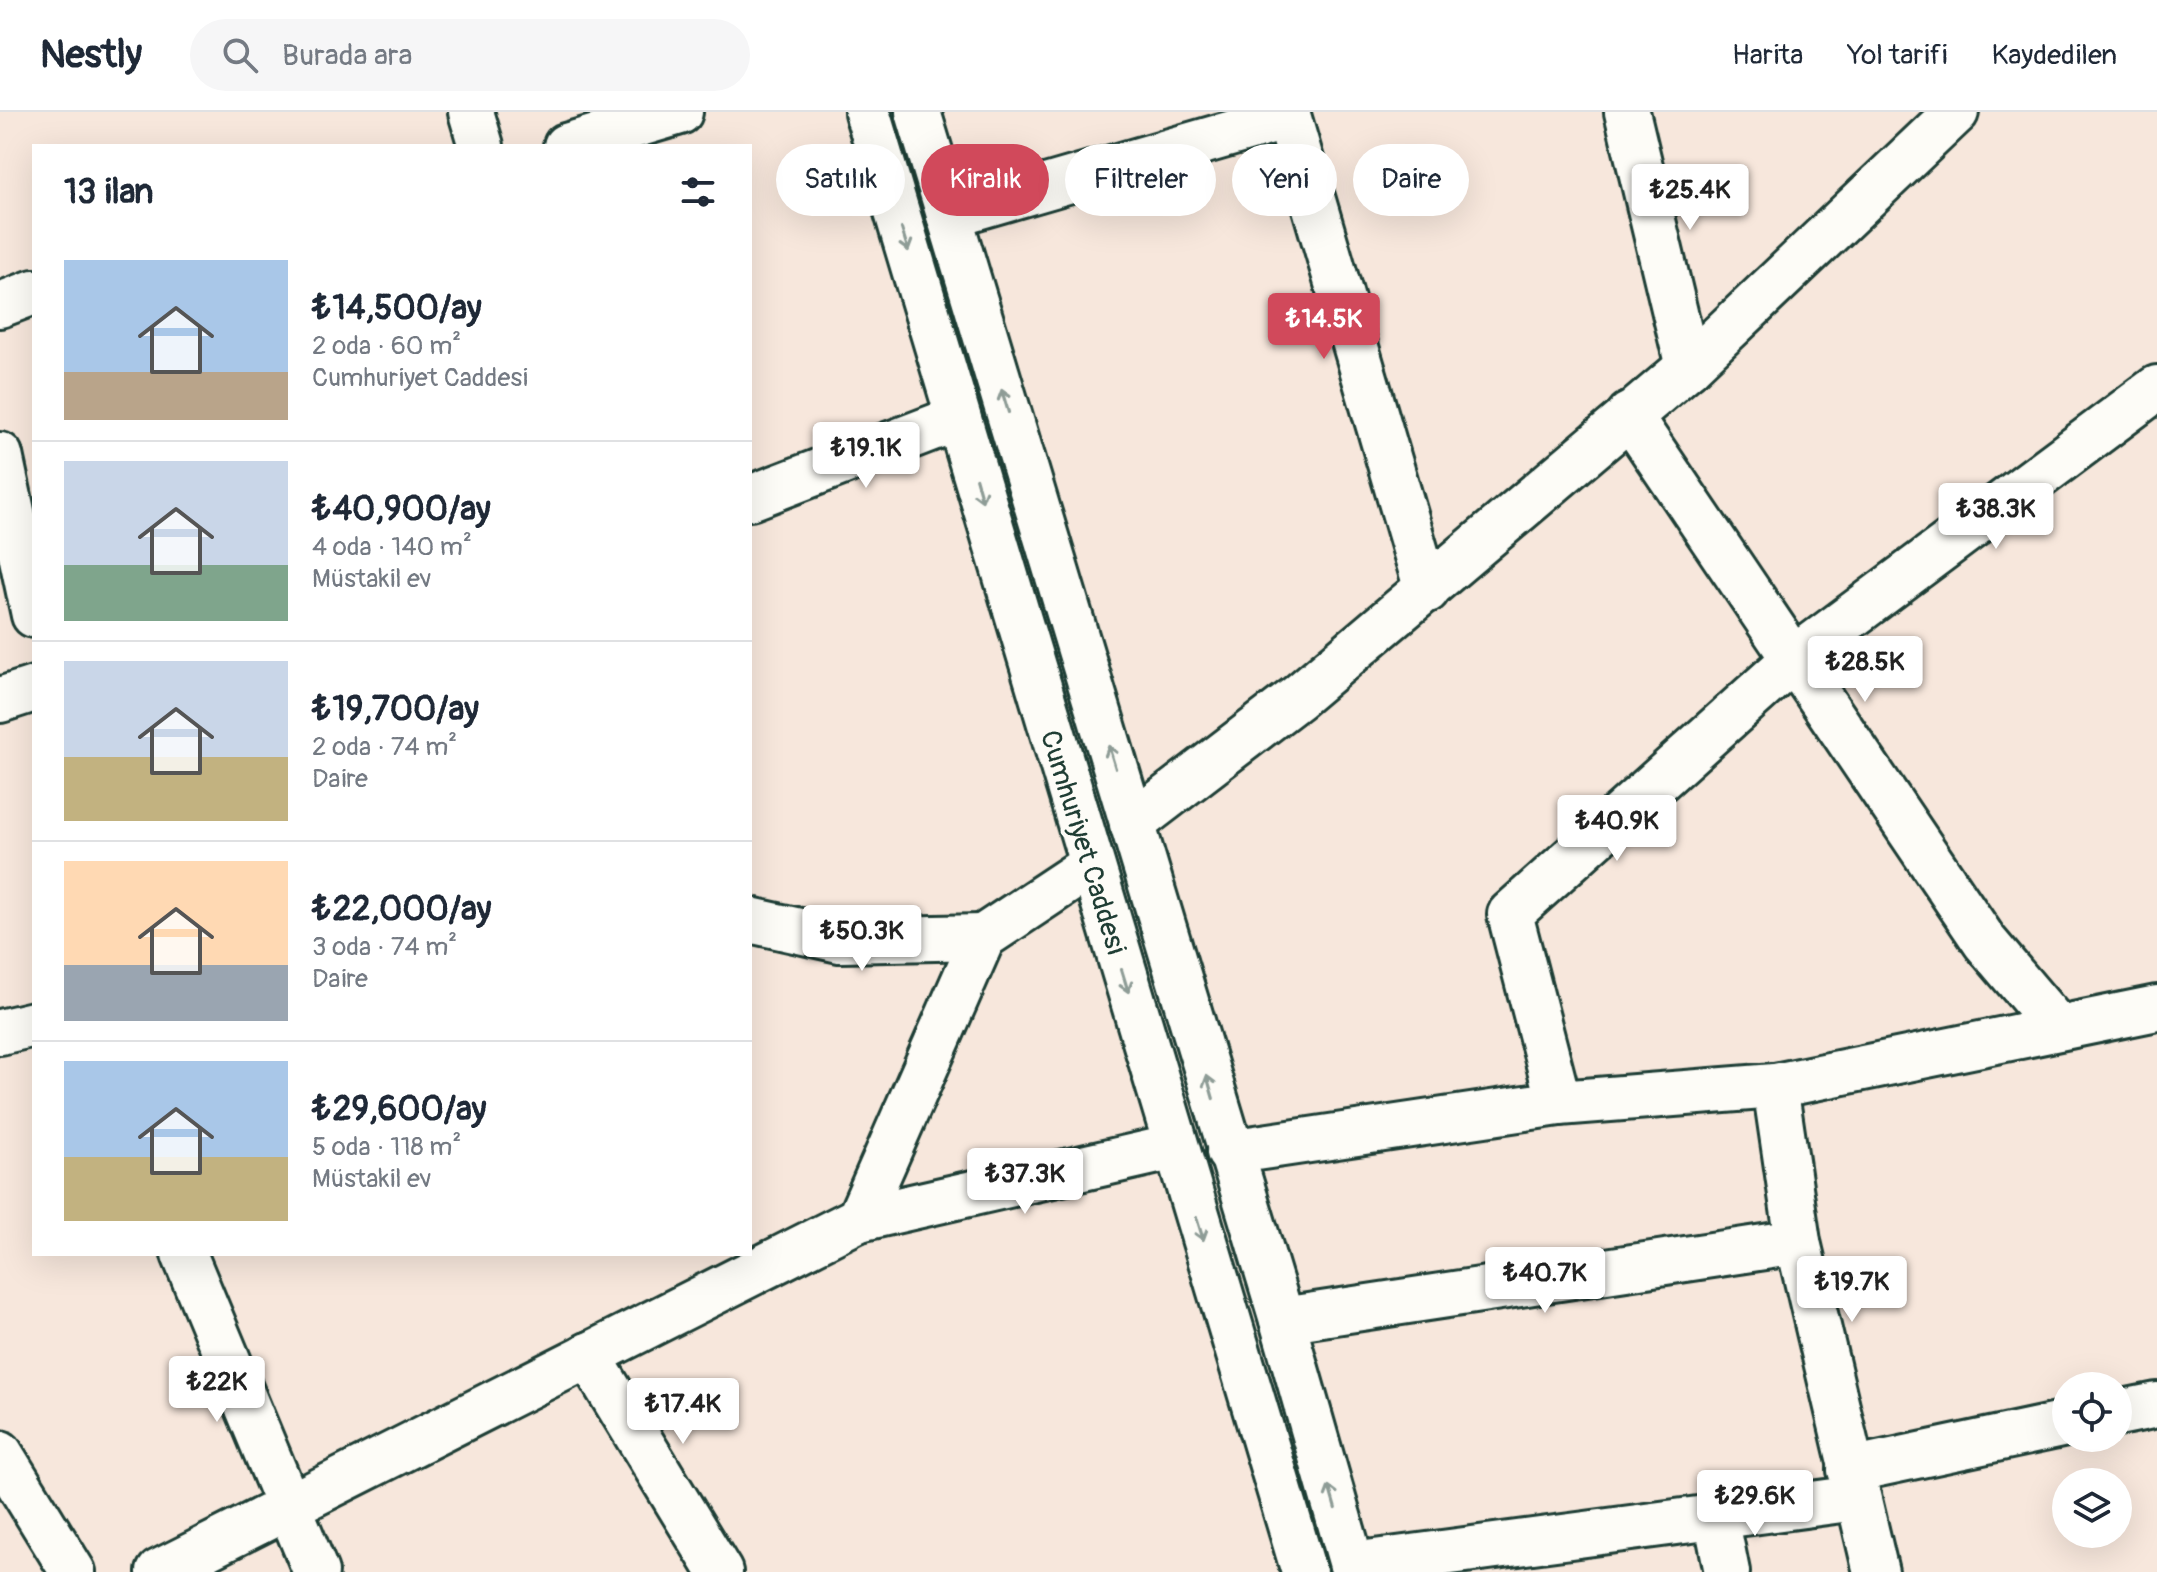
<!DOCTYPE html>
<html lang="tr">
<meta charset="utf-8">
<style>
:root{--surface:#fff;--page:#f6f6f7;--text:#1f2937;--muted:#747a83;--line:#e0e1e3;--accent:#d1495b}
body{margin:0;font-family:Pangolin,sans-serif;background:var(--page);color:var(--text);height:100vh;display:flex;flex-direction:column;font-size:30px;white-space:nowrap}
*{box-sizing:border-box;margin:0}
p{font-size:26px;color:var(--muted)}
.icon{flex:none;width:44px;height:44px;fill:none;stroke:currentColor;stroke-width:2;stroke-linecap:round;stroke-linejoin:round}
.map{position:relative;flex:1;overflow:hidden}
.details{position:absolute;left:32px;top:32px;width:720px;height:1112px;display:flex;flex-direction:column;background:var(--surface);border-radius:0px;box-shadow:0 8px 32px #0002}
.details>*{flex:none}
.guide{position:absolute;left:776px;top:32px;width:760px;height:72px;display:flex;gap:16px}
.controls{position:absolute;left:2052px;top:1260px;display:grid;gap:16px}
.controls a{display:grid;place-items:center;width:80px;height:80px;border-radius:50%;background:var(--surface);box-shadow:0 8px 32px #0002;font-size:40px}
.price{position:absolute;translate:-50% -68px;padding:0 18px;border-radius:8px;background:#fff;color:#222;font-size:26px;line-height:52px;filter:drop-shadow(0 2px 4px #0008)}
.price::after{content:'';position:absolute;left:50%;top:48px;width:24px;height:18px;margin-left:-12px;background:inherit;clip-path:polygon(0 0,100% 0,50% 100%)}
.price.on{background:var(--accent);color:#fff}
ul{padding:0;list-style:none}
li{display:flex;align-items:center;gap:24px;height:200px;padding:0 32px}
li+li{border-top:2px solid var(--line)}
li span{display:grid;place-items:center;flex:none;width:224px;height:160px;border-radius:0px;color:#555}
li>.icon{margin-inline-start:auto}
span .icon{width:96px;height:96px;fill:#fffc;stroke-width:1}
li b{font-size:34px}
h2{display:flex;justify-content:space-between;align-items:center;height:96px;padding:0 32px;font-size:34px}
.pill{padding:0 28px;border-radius:36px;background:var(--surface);box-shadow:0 8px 32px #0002;font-size:28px;line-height:72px}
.pill.on{background:var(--accent);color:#fff}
header{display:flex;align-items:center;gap:48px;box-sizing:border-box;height:112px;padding:0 40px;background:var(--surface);border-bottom:2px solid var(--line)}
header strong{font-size:38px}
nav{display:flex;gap:44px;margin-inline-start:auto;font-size:28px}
.search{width:560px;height:72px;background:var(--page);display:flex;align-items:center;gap:20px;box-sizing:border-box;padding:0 28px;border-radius:44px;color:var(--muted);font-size:30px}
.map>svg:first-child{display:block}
</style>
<header>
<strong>Nestly</strong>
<div class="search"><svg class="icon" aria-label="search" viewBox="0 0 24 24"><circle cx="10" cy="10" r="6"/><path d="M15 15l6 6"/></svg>Burada ara</div>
<nav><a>Harita</a><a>Yol tarifi</a><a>Kaydedilen</a></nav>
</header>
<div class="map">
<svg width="2157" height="1460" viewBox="0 0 2157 1460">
<rect width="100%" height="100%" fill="#f7e7dc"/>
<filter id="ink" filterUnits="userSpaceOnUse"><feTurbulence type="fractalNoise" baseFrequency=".0125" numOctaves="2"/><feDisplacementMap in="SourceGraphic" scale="16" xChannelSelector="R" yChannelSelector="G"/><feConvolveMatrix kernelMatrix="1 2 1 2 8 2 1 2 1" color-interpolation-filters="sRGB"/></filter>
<g filter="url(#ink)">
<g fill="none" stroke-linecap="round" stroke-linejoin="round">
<defs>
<g id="minor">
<polyline points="471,0 481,34"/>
<polyline points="1287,0 1427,478"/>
<polyline points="1627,0 1688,255"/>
<polyline points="566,34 680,0"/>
<polyline points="949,103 1288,5"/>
<polyline points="0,193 34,180"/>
<polyline points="1629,303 1985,830 2057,915"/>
<polyline points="0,343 34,503"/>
<polyline points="750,386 958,306"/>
<polyline points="0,588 34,577"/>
<polyline points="1132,712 1298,585 1688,255 1956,0"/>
<polyline points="750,808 840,828 983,825"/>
<polyline points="0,920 34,912"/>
<polyline points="1775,974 1798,1130 1876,1460"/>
<polyline points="1559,991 1510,802 1794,547 2157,276"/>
<polyline points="1229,1040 1559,991 1775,974 2157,896"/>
<polyline points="859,1107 1175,1035"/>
<polyline points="184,1142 316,1460"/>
<polyline points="1282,1208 1798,1130"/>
<polyline points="588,1243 720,1460"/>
<polyline points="2118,1301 2157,1293"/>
<polyline points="0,1341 73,1460"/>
<polyline points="1850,1358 2066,1312"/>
<polyline points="1716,1405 1727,1460"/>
<polyline points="1352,1453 1857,1386"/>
<polyline points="159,1460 859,1107 983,825 1090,754"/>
</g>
<g id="major">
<polyline points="867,0 1304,1460"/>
<polyline points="918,0 1282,1208 1354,1460"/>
</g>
</defs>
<!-- minor casing -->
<use href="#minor" stroke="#1f3d34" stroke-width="50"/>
<!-- major casing -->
<use href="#major" stroke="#1f3d34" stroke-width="50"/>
<!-- minor -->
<use href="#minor" stroke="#fdfcf7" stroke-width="44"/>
<!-- major -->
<use href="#major" stroke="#fdfcf7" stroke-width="44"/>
</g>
<!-- one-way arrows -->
<defs><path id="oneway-shaft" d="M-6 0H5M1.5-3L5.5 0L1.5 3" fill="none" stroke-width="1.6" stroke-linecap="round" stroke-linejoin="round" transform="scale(2)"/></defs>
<g stroke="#8e9c96">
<use href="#oneway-shaft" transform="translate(905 128) rotate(73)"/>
<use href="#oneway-shaft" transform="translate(1005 289) rotate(-107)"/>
<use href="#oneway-shaft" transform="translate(979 378) rotate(74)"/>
<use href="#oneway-shaft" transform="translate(1112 645) rotate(-107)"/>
<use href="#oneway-shaft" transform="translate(1125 869) rotate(73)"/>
<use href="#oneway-shaft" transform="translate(1210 975) rotate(-106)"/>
<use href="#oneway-shaft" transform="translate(1200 1117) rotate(73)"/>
<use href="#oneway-shaft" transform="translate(1332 1385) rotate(-106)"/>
</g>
</g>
<g text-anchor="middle" stroke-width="8" stroke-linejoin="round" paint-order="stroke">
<!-- street labels -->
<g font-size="28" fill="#1f3d34" stroke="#fdfcf7">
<text transform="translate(1084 730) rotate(73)" y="10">Cumhuriyet Caddesi</text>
</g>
</g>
</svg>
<div class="controls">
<a><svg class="icon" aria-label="locate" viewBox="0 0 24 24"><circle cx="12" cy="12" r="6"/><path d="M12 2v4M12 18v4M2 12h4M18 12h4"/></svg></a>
<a><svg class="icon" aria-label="layers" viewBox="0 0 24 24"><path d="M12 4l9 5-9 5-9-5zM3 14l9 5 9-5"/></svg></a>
</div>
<b class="price" style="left:1690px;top:120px">₺25.4K</b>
<b class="price on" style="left:1324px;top:249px">₺14.5K</b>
<b class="price" style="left:866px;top:378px">₺19.1K</b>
<b class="price" style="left:1996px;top:439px">₺38.3K</b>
<b class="price" style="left:1865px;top:592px">₺28.5K</b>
<b class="price" style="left:1617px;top:751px">₺40.9K</b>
<b class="price" style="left:862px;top:861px">₺50.3K</b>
<b class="price" style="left:1025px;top:1104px">₺37.3K</b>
<b class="price" style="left:1545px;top:1203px">₺40.7K</b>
<b class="price" style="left:1852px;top:1212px">₺19.7K</b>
<b class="price" style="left:217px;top:1312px">₺22K</b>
<b class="price" style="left:683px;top:1334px">₺17.4K</b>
<b class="price" style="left:1755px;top:1426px">₺29.6K</b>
<div class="guide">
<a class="pill">Satılık</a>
<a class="pill on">Kiralık</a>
<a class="pill">Filtreler</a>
<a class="pill">Yeni</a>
<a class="pill">Daire</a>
</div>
<section class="details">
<h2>13 ilan<svg class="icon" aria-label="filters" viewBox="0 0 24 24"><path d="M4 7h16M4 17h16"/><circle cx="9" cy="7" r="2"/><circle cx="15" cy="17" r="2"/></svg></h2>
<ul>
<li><span style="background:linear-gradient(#a9c7e8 70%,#b9a48a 0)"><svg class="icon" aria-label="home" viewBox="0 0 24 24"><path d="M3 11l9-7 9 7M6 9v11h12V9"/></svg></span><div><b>₺14,500/ay</b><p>2 oda · 60 m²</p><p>Cumhuriyet Caddesi</p></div></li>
<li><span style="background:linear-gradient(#c9d6e8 65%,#7fa58c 0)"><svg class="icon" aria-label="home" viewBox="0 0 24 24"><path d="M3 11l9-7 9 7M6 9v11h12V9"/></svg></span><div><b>₺40,900/ay</b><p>4 oda · 140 m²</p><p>Müstakil ev</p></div></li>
<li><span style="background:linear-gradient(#c9d6e8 60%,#c2b280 0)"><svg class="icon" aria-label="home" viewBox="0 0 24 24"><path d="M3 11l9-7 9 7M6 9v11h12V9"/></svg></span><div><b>₺19,700/ay</b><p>2 oda · 74 m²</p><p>Daire</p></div></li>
<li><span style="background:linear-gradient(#ffd9b3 65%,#9aa5b1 0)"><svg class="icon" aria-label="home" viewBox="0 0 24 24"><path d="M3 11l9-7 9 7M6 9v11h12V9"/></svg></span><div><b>₺22,000/ay</b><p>3 oda · 74 m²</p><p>Daire</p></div></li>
<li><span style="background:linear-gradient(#a9c7e8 60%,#c2b280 0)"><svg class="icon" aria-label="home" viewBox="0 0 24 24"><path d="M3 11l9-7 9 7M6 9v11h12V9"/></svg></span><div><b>₺29,600/ay</b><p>5 oda · 118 m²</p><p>Müstakil ev</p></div></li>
</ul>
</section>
</div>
